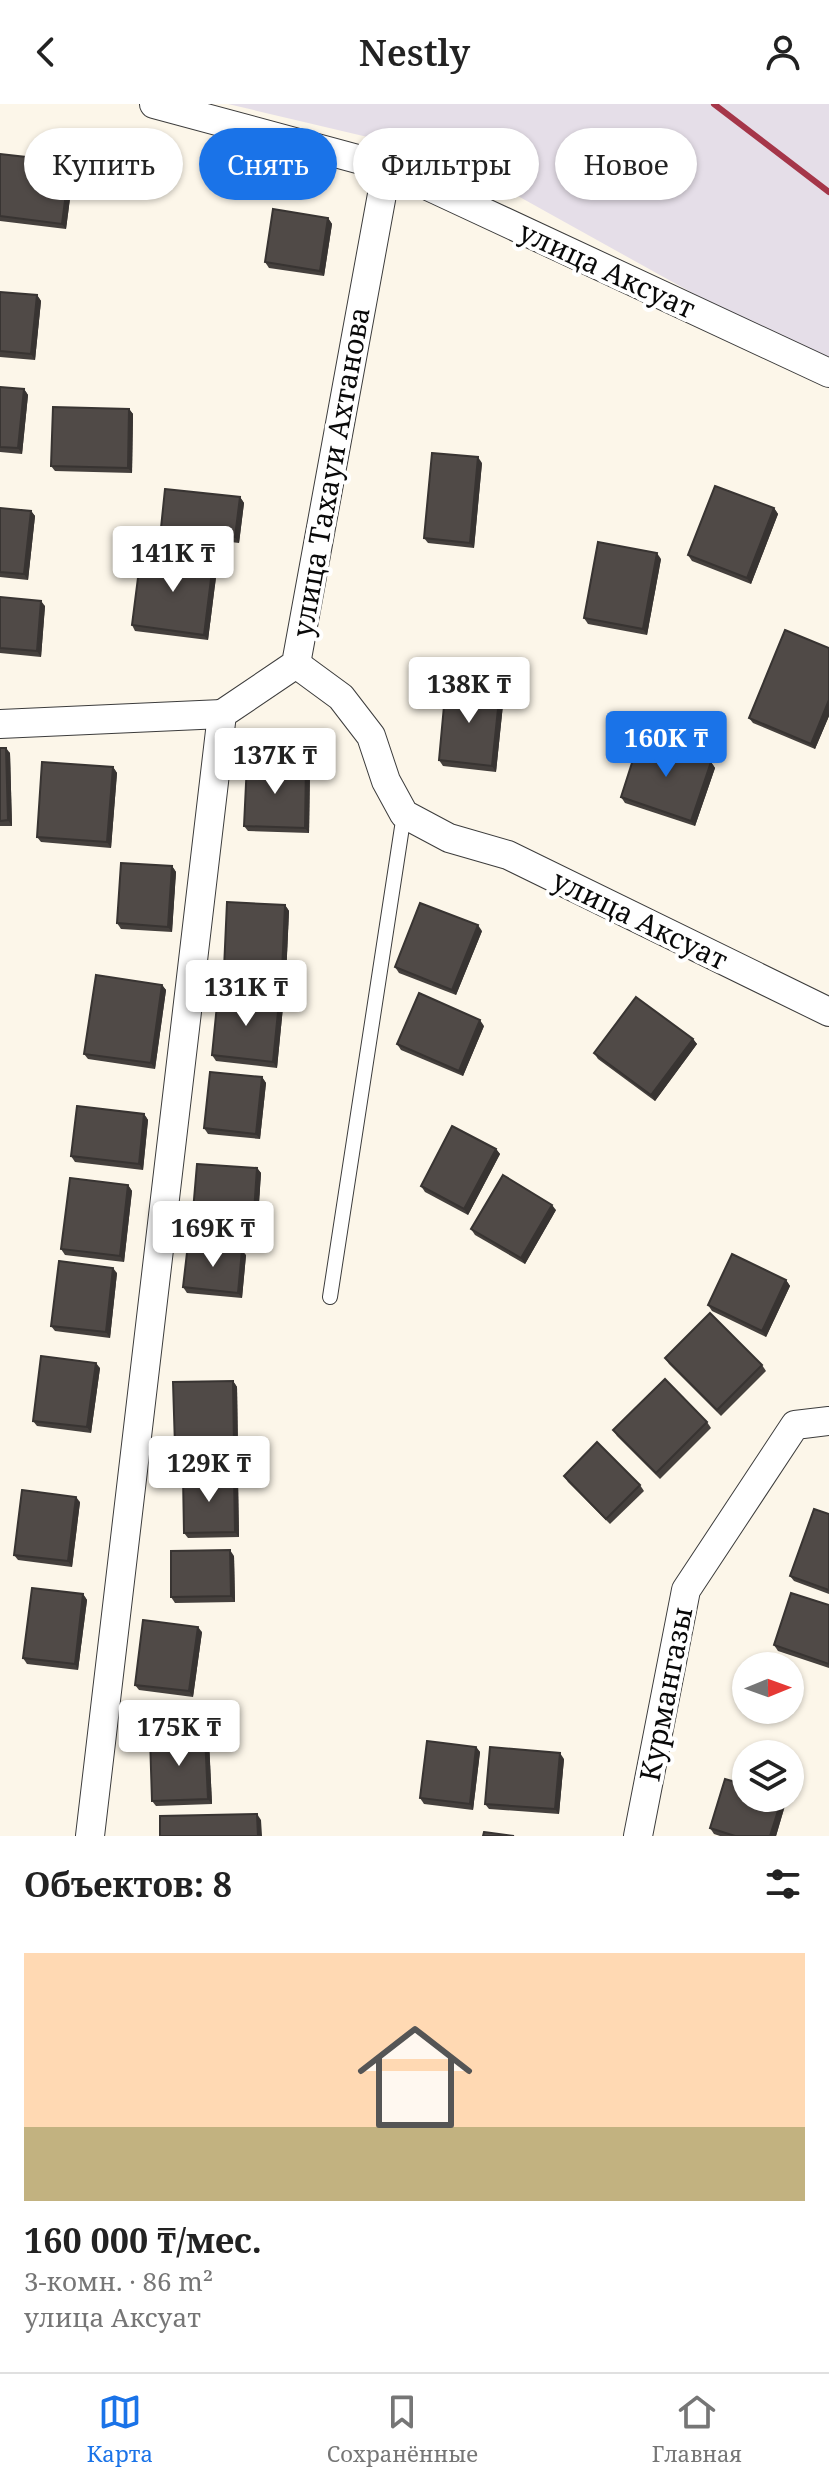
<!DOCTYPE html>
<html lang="ru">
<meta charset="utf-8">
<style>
:root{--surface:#fff;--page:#f2f2f2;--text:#222;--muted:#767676;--line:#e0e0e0;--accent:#1a73e8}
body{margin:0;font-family:"Noto Serif",serif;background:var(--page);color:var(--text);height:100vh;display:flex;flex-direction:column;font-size:30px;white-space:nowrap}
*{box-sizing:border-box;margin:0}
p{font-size:26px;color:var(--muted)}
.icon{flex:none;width:44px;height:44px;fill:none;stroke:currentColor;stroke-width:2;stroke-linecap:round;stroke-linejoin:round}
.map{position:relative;height:1732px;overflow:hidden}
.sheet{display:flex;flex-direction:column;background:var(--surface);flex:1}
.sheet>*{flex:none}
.hud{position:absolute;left:24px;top:24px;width:782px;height:72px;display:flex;gap:16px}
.needle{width:52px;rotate:89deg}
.tools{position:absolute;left:732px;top:1548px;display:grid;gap:16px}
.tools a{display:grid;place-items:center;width:72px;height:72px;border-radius:50%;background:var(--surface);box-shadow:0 2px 6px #0004;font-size:40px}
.price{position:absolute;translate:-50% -68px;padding:0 18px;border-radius:8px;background:#fff;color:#222;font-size:26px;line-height:52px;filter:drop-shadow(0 2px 4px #0008)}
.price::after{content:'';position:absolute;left:50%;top:48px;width:24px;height:18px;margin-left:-12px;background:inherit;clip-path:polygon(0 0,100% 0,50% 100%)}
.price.current{background:var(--accent);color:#fff}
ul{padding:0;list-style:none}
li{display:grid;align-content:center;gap:16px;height:424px;padding:0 24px}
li+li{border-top:2px solid var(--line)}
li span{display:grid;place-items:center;height:248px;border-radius:0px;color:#555}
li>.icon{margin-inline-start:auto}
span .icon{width:144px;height:144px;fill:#fffc;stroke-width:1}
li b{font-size:34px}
h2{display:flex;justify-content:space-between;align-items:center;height:96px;padding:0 24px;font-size:34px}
.tag{padding:0 28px;border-radius:36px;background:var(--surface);box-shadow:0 2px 6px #0004;font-size:28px;line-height:72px}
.tag.current{background:var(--accent);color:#fff}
header{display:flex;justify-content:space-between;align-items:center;height:104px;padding:0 24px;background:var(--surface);font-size:36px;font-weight:600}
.tabs{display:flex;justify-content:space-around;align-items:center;height:112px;border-top:2px solid var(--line);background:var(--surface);font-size:22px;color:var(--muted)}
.tabs a{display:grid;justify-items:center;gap:4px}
.tabs .current{color:var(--accent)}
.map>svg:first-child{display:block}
</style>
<header><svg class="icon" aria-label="back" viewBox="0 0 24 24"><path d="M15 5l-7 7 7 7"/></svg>Nestly<svg class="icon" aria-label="person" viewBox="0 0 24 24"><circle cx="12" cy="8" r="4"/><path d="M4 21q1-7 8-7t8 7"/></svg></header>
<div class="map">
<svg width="829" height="1732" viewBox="0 0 829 1732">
<rect width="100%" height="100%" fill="#fcf6e9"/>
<!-- industrial -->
<polygon fill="#e5dee8" points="228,0 829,0 829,265 444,51"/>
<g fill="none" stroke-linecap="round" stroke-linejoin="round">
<defs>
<polyline id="service" points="330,1193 404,710"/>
<g id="minor">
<polyline points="154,0 387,63 829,269"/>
<polyline points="296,560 341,593 371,632 386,677 404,710 449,734 508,751 829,908"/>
<polyline points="0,620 222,610"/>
<polyline points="90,1732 222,610 296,560 387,63"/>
<polyline points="638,1732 686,1486 795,1321 829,1317"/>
</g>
</defs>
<!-- service casing -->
<use href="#service" stroke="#3c3c3c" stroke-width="16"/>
<!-- minor casing -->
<use href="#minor" stroke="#3c3c3c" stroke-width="30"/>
<!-- service -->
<use href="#service" stroke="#fff" stroke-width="14"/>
<!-- minor -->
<use href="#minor" stroke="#fff" stroke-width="28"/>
<!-- rail -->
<polyline stroke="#a53649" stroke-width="6" points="714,0 829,88"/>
</g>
<!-- wall -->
<g fill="#45403d">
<polygon points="0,50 70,58 74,64 66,125 0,117"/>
<polygon points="328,114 332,120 324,172 269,164 265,158"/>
<polygon points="0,188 37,191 41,197 35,256 0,253"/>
<polygon points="0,283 24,285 28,291 22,350 0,348"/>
<polygon points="129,305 133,310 132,369 55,367 51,362"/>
<polygon points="482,359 474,444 428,439 424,434"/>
<polygon points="240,393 244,399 239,439 165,430 161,424"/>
<polygon points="0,404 31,407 35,412 28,476 0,473"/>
<polygon points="774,404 778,410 751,480 692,457 688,451"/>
<polygon points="661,455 647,531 588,520 584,514"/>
<polygon points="213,459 217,465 208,536 135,527 132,521"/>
<polygon points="0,493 45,502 41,553 0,549"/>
<polygon points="829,544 829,612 815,645 753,619 749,614"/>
<polygon points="504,591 496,668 443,662 439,656"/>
<polygon points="0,644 10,649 12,722 0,722"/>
<polygon points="711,658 715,664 695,722 625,699 621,693"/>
<polygon points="306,661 310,666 309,729 248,727 244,722"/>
<polygon points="113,663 117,669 111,744 41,738 37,733"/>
<polygon points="172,762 176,768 172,828 121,825 117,819"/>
<polygon points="285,801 289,807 286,873 228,870 224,865"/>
<polygon points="482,827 456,891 399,869 395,863"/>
<polygon points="162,881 166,886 155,965 88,955 84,950"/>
<polygon points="283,903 277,964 216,957 212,951"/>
<polygon points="484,922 463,972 401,946 397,940"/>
<polygon points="693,935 697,940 655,997 598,955 594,949"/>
<polygon points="262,973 266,979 260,1035 208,1030 204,1024"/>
<polygon points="144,1010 148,1016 143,1066 75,1058 71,1052"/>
<polygon points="496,1045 500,1050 468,1111 425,1088 421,1082"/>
<polygon points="257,1064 261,1069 257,1129 196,1124 192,1119"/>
<polygon points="128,1081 132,1087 124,1158 65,1151 61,1145"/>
<polygon points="556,1106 525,1160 475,1131 471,1125"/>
<polygon points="246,1151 242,1194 187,1189 183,1183"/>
<polygon points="117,1169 110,1234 55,1227 51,1222"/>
<polygon points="786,1176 790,1182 766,1233 712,1207 708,1201"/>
<polygon points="665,1254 762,1261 766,1267 721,1312 669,1260"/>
<polygon points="100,1264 91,1329 37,1322 33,1317"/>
<polygon points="233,1277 237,1283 238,1346 179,1347 175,1342"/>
<polygon points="707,1318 711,1324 660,1375 617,1332 613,1326"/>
<polygon points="564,1372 640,1381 644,1387 610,1420 568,1378"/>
<polygon points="238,1376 239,1433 188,1434 184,1429"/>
<polygon points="80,1398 72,1463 18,1456 14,1451"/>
<polygon points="829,1410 829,1490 794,1477 790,1472"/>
<polygon points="234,1452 235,1498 175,1499 171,1493"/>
<polygon points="83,1490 87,1496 78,1566 27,1560 23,1554"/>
<polygon points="829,1501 829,1564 778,1547 774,1541"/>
<polygon points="202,1528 193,1593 139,1586 135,1581"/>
<polygon points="205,1631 209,1637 212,1700 156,1702 152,1697"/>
<polygon points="476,1643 480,1648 473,1706 424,1700 420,1694"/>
<polygon points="564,1655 559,1710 489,1705 485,1700"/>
<polygon points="786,1698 776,1732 720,1732 714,1730 710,1724"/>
</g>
<!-- shaded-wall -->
<g fill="#383432">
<polygon points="70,58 74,64 66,125 62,120"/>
<polygon points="328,114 332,120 324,172 320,167"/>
<polygon points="37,191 41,197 35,256 31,250"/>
<polygon points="24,285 28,291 22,350 18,344"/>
<polygon points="129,305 133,310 132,369 128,364"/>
<polygon points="478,353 482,359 474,444 470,439"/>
<polygon points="240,393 244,399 239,439 235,433"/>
<polygon points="774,404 778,410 751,480 747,474"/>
<polygon points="31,407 35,412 28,476 24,470"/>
<polygon points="657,449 661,455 647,531 643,525"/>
<polygon points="213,459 217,465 208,536 204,531"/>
<polygon points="41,497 45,502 41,553 37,547"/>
<polygon points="500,586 504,591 496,668 492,662"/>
<polygon points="829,596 829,612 815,645 811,640"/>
<polygon points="6,644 10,649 12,722 8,716"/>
<polygon points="711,658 715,664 695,722 691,717"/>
<polygon points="306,661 310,666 309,729 305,724"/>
<polygon points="113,663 117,669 111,744 107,738"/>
<polygon points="172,762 176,768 172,828 168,823"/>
<polygon points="285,801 289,807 286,873 282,868"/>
<polygon points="478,821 482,827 456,891 452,886"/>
<polygon points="162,881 166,886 155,965 151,959"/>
<polygon points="279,898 283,903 277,964 273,958"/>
<polygon points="480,916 484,922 463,972 459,967"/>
<polygon points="693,935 697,940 655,997 651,991"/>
<polygon points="262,973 266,979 260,1035 256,1030"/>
<polygon points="144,1010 148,1016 143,1066 139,1060"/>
<polygon points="496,1045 500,1050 468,1111 464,1105"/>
<polygon points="257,1064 261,1069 257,1129 253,1123"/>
<polygon points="128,1081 132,1087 124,1158 120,1152"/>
<polygon points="552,1101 556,1106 525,1160 521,1154"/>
<polygon points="242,1146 246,1151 242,1194 238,1189"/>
<polygon points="113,1164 117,1169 110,1234 106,1228"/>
<polygon points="786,1176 790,1182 766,1233 762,1227"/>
<polygon points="96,1259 100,1264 91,1329 87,1323"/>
<polygon points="233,1277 237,1283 238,1346 234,1341"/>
<polygon points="234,1371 238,1376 239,1433 235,1428"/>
<polygon points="76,1393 80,1398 72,1463 68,1457"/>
<polygon points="230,1446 234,1452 235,1498 231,1492"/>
<polygon points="83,1490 87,1496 78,1566 75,1560"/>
<polygon points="198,1523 202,1528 193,1593 189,1587"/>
<polygon points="205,1631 209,1637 212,1700 208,1695"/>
<polygon points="476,1643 480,1648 473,1706 470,1700"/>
<polygon points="560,1649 564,1655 559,1710 555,1705"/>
<polygon points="782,1694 783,1694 786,1698 776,1732 770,1732"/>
<polygon points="257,1710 261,1716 262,1732 258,1732"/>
</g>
<!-- building -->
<g fill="#504a47" stroke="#383432" stroke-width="2">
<polygon points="0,50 70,58 62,120 0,112"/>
<polygon points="273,105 328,114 320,167 265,158"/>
<polygon points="0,188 37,191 31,250 0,247"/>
<polygon points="0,283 24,285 18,344 0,343"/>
<polygon points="53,303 129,305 128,364 51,362"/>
<polygon points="432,349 478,353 470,439 424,434"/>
<polygon points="715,382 774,404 747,474 688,451"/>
<polygon points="165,385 240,393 235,433 161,424"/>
<polygon points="0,404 31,407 24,470 0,468"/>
<polygon points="598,438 657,449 643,525 584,514"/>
<polygon points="141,450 213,459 204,531 132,521"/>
<polygon points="0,493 41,497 37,547 0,544"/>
<polygon points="785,526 829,544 829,596 811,640 749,614"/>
<polygon points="446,580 500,586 492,662 439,656"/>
<polygon points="640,634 711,658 691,717 621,693"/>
<polygon points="0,644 6,644 8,716 0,717"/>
<polygon points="42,658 113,663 107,738 37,733"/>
<polygon points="247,659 306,661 305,724 244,722"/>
<polygon points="121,759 172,762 168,823 117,819"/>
<polygon points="227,798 285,801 282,868 224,865"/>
<polygon points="420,799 478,821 452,886 395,863"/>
<polygon points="96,871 162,881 151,959 84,950"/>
<polygon points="419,889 480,916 459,967 397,940"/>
<polygon points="218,891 279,898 273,958 212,951"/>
<polygon points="636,893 693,935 651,991 594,949"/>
<polygon points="210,968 262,973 256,1030 204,1024"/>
<polygon points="77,1002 144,1010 139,1060 71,1052"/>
<polygon points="452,1022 496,1045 464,1105 421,1082"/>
<polygon points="197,1060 257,1064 253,1123 192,1119"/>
<polygon points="503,1071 552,1101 521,1154 471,1125"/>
<polygon points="70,1074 128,1081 120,1152 61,1145"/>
<polygon points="188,1140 242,1146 238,1189 183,1183"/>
<polygon points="732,1150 786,1176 762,1227 708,1201"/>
<polygon points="59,1157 113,1164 106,1228 51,1222"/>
<polygon points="710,1209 762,1261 717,1306 665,1254"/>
<polygon points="41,1252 96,1259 87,1323 33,1317"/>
<polygon points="665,1275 707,1318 656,1369 613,1326"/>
<polygon points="233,1277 234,1341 175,1342 173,1278"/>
<polygon points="597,1338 640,1381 606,1415 564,1372"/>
<polygon points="234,1371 235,1428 184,1429 183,1372"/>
<polygon points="22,1386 76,1393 68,1457 14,1451"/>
<polygon points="814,1405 829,1410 829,1486 790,1472"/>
<polygon points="230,1446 231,1492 171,1493 171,1447"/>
<polygon points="32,1484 83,1490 75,1560 23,1554"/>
<polygon points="791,1489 829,1501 829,1560 774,1541"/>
<polygon points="143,1516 198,1523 189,1587 135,1581"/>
<polygon points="205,1631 208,1695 152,1697 150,1633"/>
<polygon points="427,1637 476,1643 470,1700 420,1694"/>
<polygon points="490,1643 560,1649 555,1705 485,1700"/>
<polygon points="725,1675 746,1681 746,1694 782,1694 770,1732 735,1732 710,1724"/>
<polygon points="257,1710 258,1732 160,1732 160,1712"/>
<polygon points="484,1728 514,1732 483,1732"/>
</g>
<g text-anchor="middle" stroke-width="8" stroke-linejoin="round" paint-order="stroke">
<!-- street labels -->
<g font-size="28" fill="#090909" stroke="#fff">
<text transform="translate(607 166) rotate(25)" y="10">улица Аксуат</text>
<text transform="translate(331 368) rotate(-80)" y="10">улица Тахауи Ахтанова</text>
<text transform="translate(640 816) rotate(26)" y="10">улица Аксуат</text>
<text transform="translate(666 1590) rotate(-79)" y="10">Курмангазы</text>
</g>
</g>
</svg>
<div class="tools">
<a><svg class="needle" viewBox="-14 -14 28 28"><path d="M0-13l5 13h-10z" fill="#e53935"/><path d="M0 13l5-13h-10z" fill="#767676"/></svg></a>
<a><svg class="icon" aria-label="layers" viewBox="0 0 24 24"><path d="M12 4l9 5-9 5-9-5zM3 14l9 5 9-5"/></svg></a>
</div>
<b class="price" style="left:173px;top:490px">141K ₸</b>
<b class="price" style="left:469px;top:621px">138K ₸</b>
<b class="price current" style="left:666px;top:675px">160K ₸</b>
<b class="price" style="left:275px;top:692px">137K ₸</b>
<b class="price" style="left:246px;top:924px">131K ₸</b>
<b class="price" style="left:213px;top:1165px">169K ₸</b>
<b class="price" style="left:209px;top:1400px">129K ₸</b>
<b class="price" style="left:179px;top:1664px">175K ₸</b>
<div class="hud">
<a class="tag">Купить</a>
<a class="tag current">Снять</a>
<a class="tag">Фильтры</a>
<a class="tag">Новое</a>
</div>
</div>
<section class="sheet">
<h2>Объектов: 8<svg class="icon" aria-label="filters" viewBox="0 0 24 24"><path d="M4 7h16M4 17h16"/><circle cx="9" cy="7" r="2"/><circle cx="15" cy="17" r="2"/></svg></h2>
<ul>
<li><span style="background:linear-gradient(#ffd9b3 70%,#c2b280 0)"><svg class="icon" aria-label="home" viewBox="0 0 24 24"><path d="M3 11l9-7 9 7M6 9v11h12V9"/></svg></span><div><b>160 000 ₸/мес.</b><p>3-комн. · 86 m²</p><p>улица Аксуат</p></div></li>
</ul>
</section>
<nav class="tabs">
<a class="current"><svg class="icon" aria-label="map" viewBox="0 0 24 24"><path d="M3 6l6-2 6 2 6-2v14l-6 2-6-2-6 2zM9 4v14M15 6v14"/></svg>Карта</a>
<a><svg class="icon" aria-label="saved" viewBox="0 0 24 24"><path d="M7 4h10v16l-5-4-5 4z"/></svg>Сохранённые</a>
<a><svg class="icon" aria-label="home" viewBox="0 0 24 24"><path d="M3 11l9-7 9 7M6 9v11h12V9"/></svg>Главная</a>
</nav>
